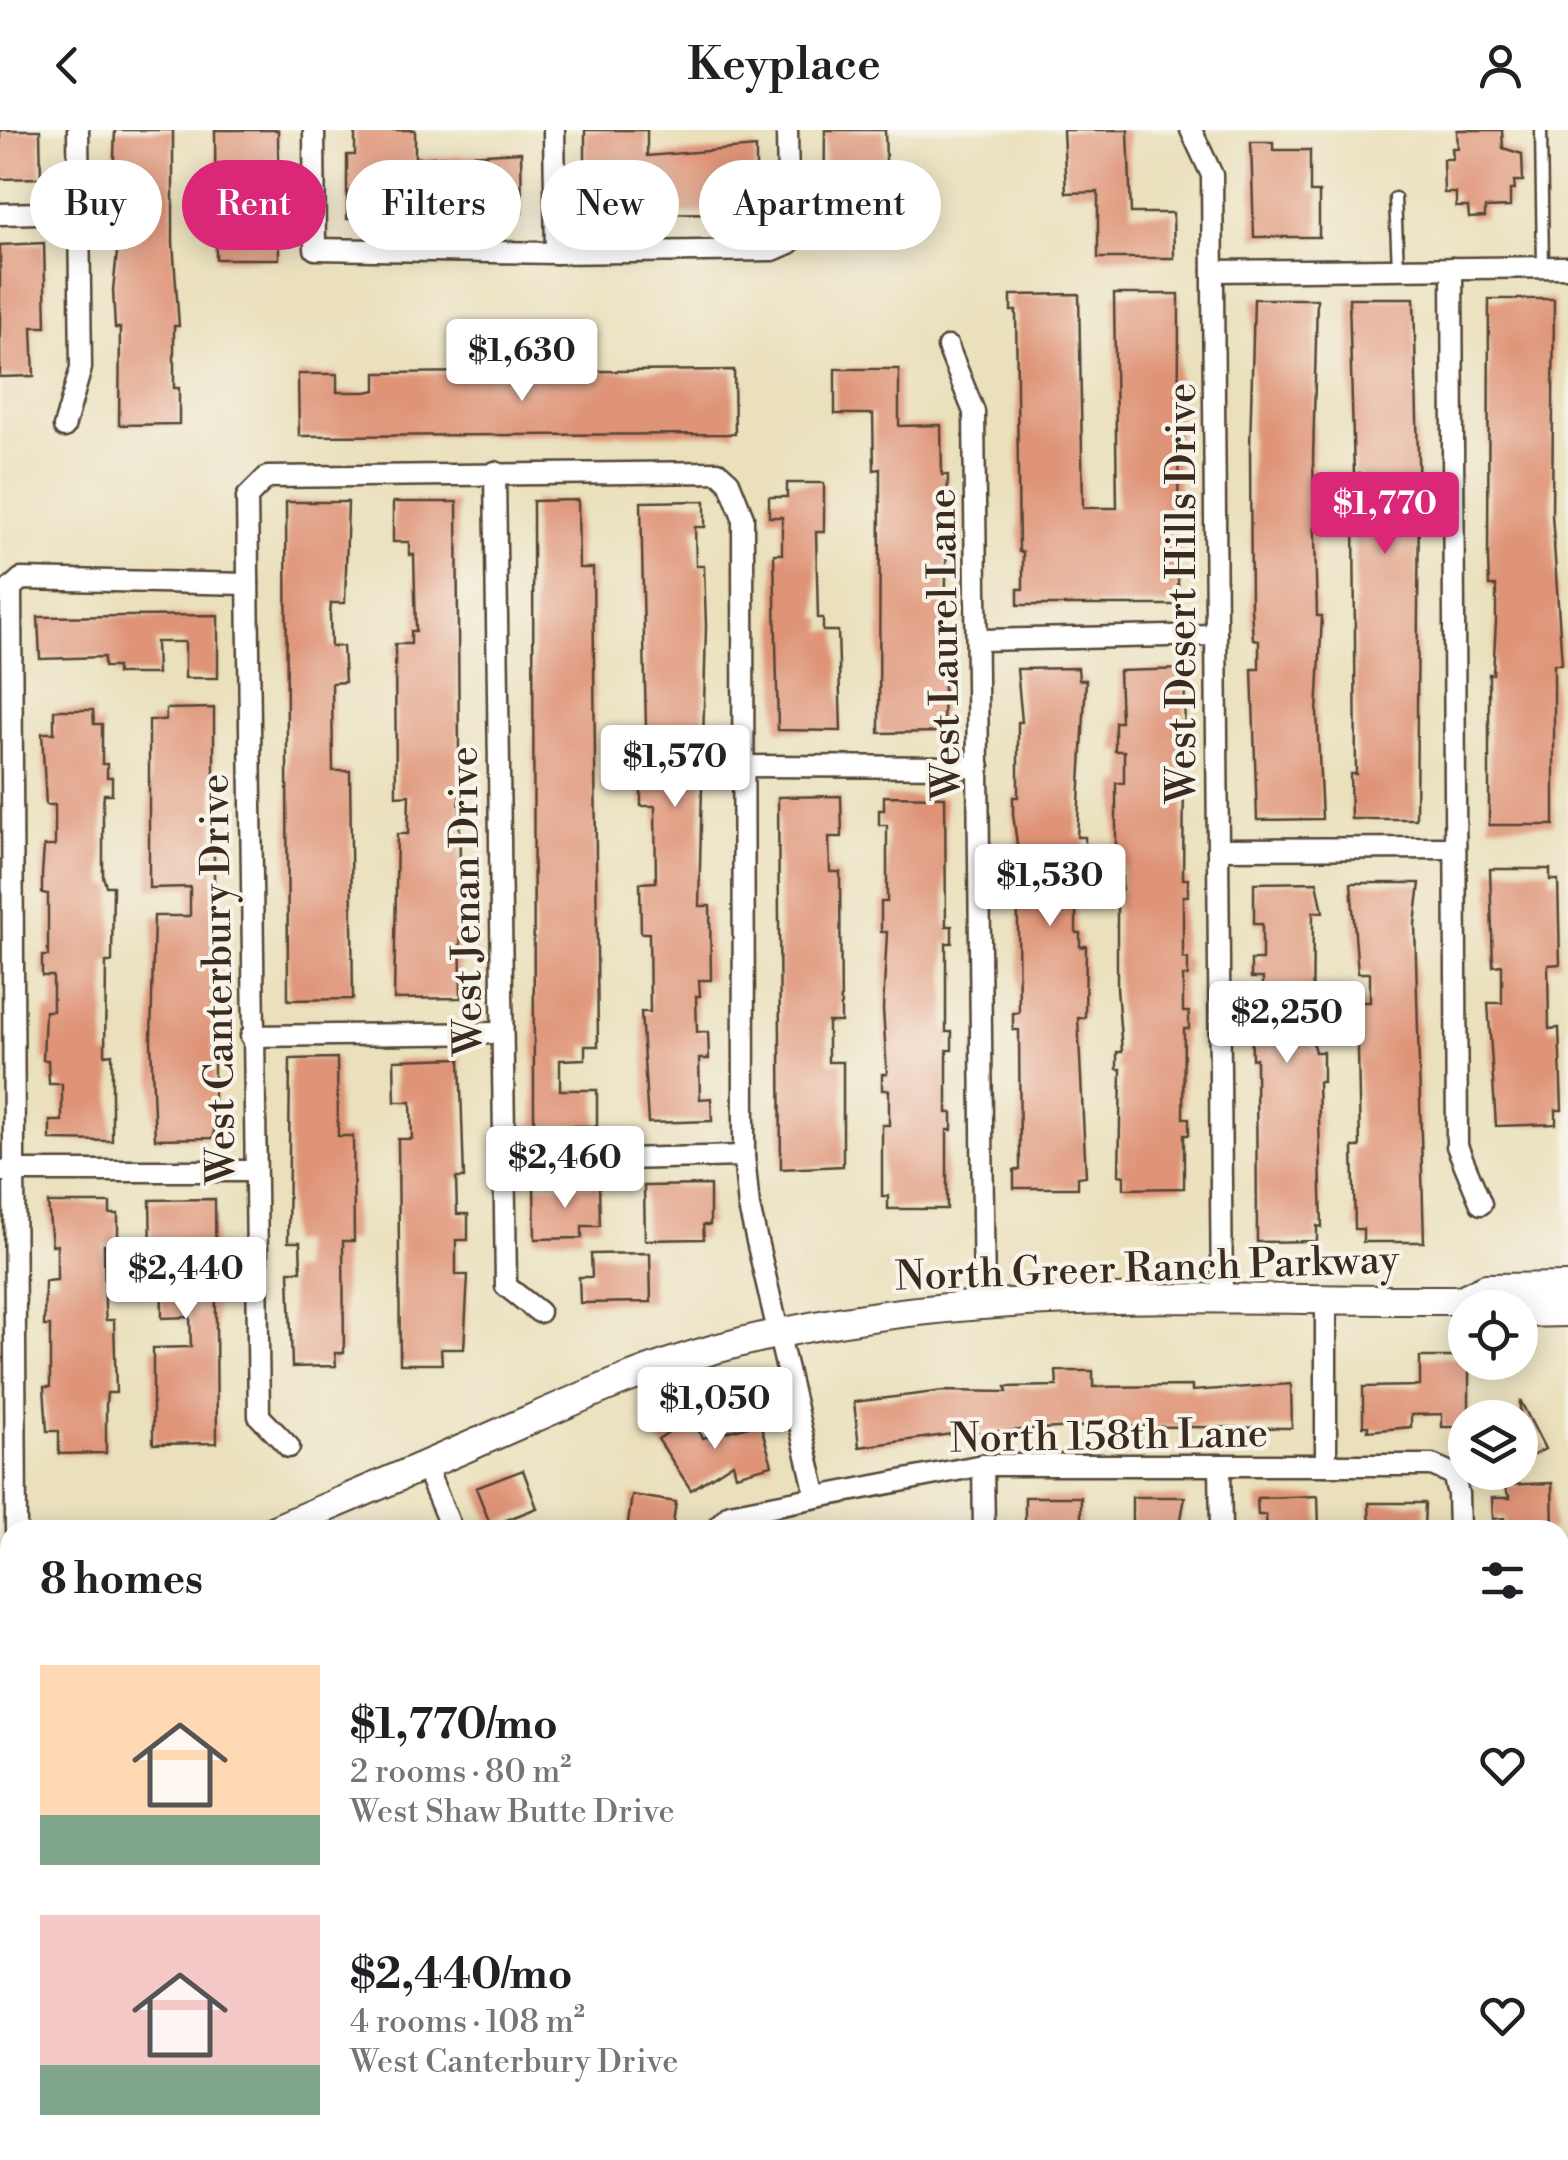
<!DOCTYPE html>
<meta charset="utf-8">
<style>
:root{--surface:#fff;--page:#f6f6f6;--text:#202124;--muted:#757577;--accent:#db2777}
body{margin:0;font-family:"Libre Bodoni",serif;background:var(--page);color:var(--text);height:100vh;display:flex;flex-direction:column;font-size:38px;white-space:nowrap}
*{box-sizing:border-box;margin:0}
p{font-size:32px;color:var(--muted)}
.icon{flex:none;width:55px;height:55px;fill:none;stroke:currentColor;stroke-width:2;stroke-linecap:round;stroke-linejoin:round}
.map{position:relative;flex:1;overflow:hidden}
.drawer{position:absolute;left:0px;top:1390px;width:1570px;height:640px;display:flex;flex-direction:column;background:var(--surface);border-radius:30px 30px 0 0;box-shadow:0 5px 25px #0003}
.drawer>*{flex:none}
.guide{position:absolute;left:30px;top:30px;width:1000px;height:90px;display:flex;gap:20px}
.controls{position:absolute;left:1448px;top:1160px;display:grid;gap:20px}
.controls a{display:grid;place-items:center;width:90px;height:90px;border-radius:50%;background:var(--surface);box-shadow:0 5px 25px #0003;font-size:50px}
.price{position:absolute;translate:-50% -85px;padding:0 22px;border-radius:10px;background:#fff;color:#222;font-size:32px;line-height:65px;filter:drop-shadow(0 2px 5px #0008)}
.price::after{content:'';position:absolute;left:50%;top:60px;width:30px;height:22px;margin-left:-15px;background:inherit;clip-path:polygon(0 0,100% 0,50% 100%)}
.price.current{background:var(--accent);color:#fff}
ul{padding:0;list-style:none}
li{display:flex;align-items:center;gap:30px;height:250px;padding:0 40px}
li span{display:grid;place-items:center;flex:none;width:280px;height:200px;border-radius:0px;color:#555}
li>.icon{margin-inline-start:auto}
span .icon{width:120px;height:120px;fill:#fffc;stroke-width:1}
li b{font-size:42px}
h2{display:flex;justify-content:space-between;align-items:center;height:120px;padding:0 40px;font-size:42px}
.pill{padding:0 35px;border-radius:45px;background:var(--surface);box-shadow:0 5px 25px #0003;font-size:35px;line-height:90px}
.pill.current{background:var(--accent);color:#fff}
header{display:flex;justify-content:space-between;align-items:center;height:130px;padding:0 40px;background:var(--surface);font-size:45px;font-weight:600}
.map>svg:first-child{display:block}
</style>
<header><svg class="icon" aria-label="back" viewBox="0 0 24 24"><path d="M15 5l-7 7 7 7"/></svg>Keyplace<svg class="icon" aria-label="person" viewBox="0 0 24 24"><circle cx="12" cy="8" r="4"/><path d="M4 21q1-7 8-7t8 7"/></svg></header>
<div class="map">
<svg width="1568" height="2030" viewBox="0 0 1568 2030">
<rect width="100%" height="100%" fill="#f7f3e8"/>
<filter id="ink" filterUnits="userSpaceOnUse"><feTurbulence type="fractalNoise" baseFrequency=".01" numOctaves="2"/><feDisplacementMap in="SourceGraphic" scale="20" xChannelSelector="R" yChannelSelector="G"/><feConvolveMatrix kernelMatrix="1 2 1 2 8 2 1 2 1" color-interpolation-filters="sRGB"/></filter>
<filter id="wash" filterUnits="userSpaceOnUse"><feTurbulence type="fractalNoise" baseFrequency=".0048" numOctaves="4" result="noise"/><feDisplacementMap in="SourceGraphic" scale="40" xChannelSelector="R" yChannelSelector="G"/><feGaussianBlur stdDeviation="2.25" result="paint"/><feColorMatrix in="noise" values="0 0 0 0 0 0 0 0 0 0 0 0 0 0 0 0 0 1.4 0 .05"/><feComposite in="paint" operator="in"/></filter>
<g filter="url(#wash)">
<rect width="100%" height="100%" fill="#eae0bc"/>
<g id="blocks">
<!-- building -->
<g fill="#df9478">
<polygon points="0,0 40,0 41,48 0,49"/>
<polygon points="115,0 173,0 173,113 179,196 174,196 174,258 179,258 179,294 119,295 120,198 115,198 113,160 118,113 119,51 113,51"/>
<polygon points="215,0 278,0 279,129 216,129"/>
<polygon points="355,0 415,0 415,28 521,22 522,83 474,84 474,91 438,92 438,88 347,89 347,25 355,25"/>
<polygon points="585,0 647,0 647,26 756,17 756,83 585,84"/>
<polygon points="825,0 885,0 888,96 824,98"/>
<polygon points="1063,0 1128,0 1131,83 1173,83 1174,128 1098,128 1098,62 1066,63"/>
<polygon points="1457,0 1502,0 1503,18 1522,24 1523,51 1514,51 1515,60 1510,60 1510,77 1485,78 1485,87 1469,88 1468,77 1456,77 1456,63 1444,63 1443,29 1453,29 1452,18 1458,18"/>
<polygon points="1251,12 1273,12 1273,20 1310,20 1310,62 1319,62 1319,107 1254,107"/>
<polygon points="44,113 46,197 32,197 34,246 0,247 0,115"/>
<polygon points="1079,164 1083,378 1117,378 1114,164 1179,164 1178,475 1018,475 1018,459 1023,459 1023,422 1019,422 1016,181 1011,181 1011,165"/>
<polygon points="1349,168 1414,168 1419,369 1416,689 1351,689 1350,644 1356,644 1354,381 1361,381 1360,343 1354,344"/>
<polygon points="1254,169 1317,169 1313,329 1317,486 1322,486 1317,583 1322,689 1257,690 1252,539 1259,539 1259,510 1253,509 1251,479 1250,318"/>
<polygon points="1489,169 1554,169 1552,384 1562,534 1554,534 1554,695 1489,695 1489,544 1493,544 1496,491 1496,456 1489,456 1488,429"/>
<polygon points="835,239 899,239 899,296 941,295 942,345 948,345 943,602 879,603 880,339 874,340 873,284 835,284"/>
<polygon points="734,240 735,304 299,306 298,244 337,244 337,262 366,262 376,260 376,243"/>
<polygon points="787,353 824,353 824,402 816,402 818,488 823,488 823,501 838,501 841,601 778,600 774,424 782,424 782,387 769,387 769,367 787,367"/>
<polygon points="578,370 579,438 593,438 598,916 585,916 585,929 560,930 560,960 597,960 597,996 534,996 533,371"/>
<polygon points="705,371 705,397 695,397 696,436 704,436 706,496 699,776 710,776 711,850 699,850 700,866 696,866 697,902 708,902 709,929 699,929 700,969 711,968 712,991 648,993 641,882 650,882 649,803 641,803 640,753 656,752 655,676 641,676 641,643 647,643 641,372"/>
<polygon points="286,372 348,372 345,473 331,473 330,485 331,517 343,516 345,552 332,553 333,641 350,641 353,869 288,870"/>
<polygon points="393,372 457,372 461,868 394,869 397,704 408,704 409,665 396,666 395,514 411,514 411,501 416,501 414,425 409,425 409,412 393,412"/>
<polygon points="218,485 218,548 185,548 185,512 156,512 157,544 117,544 117,537 104,537 104,527 40,529 38,487"/>
<polygon points="1078,538 1079,550 1086,550 1077,707 1085,707 1085,737 1076,737 1076,803 1080,803 1080,817 1086,816 1085,888 1078,888 1086,1046 1078,1047 1078,1058 1014,1058 1014,1040 1020,1040 1019,900 1013,900 1013,883 1019,883 1017,714 1013,684 1013,667 1018,667 1018,592 1022,592 1017,539"/>
<polygon points="1185,539 1183,749 1188,749 1188,766 1183,766 1183,828 1188,829 1188,846 1183,846 1183,882 1189,882 1189,899 1184,899 1183,988 1189,988 1189,1005 1184,1005 1184,1058 1124,1059 1124,1046 1119,1045 1121,939 1117,939 1117,922 1122,922 1117,858 1117,760 1122,760 1122,724 1116,724 1116,653 1124,653 1124,621 1115,621 1115,592 1121,592 1119,541"/>
<polygon points="214,578 214,1008 155,1009 151,911 154,786 190,786 190,757 149,758 149,590 166,590 166,579"/>
<polygon points="54,580 93,580 94,594 102,594 102,634 107,634 107,647 112,647 112,664 104,664 103,675 103,746 106,756 113,756 112,832 106,832 105,925 112,924 112,1011 50,1010 50,991 62,991 62,954 49,954 48,930 43,930 45,881 53,881 53,846 42,846 42,826 48,826 48,764 42,763 42,745 44,716 55,716 55,675 46,675 42,603 54,603"/>
<polygon points="841,666 842,707 829,707 830,742 840,742 841,892 828,892 828,932 843,932 843,1036 781,1039 778,667"/>
<polygon points="884,666 945,667 946,796 952,796 952,813 946,813 946,902 952,902 952,920 947,920 947,983 952,983 952,1000 947,1000 947,1079 888,1079 888,1066 882,1066 882,995 889,995 889,960 882,960 882,944 887,944 883,879 887,802 881,802 881,772 887,772 887,695 879,695 879,680 884,680"/>
<polygon points="1490,739 1550,739 1550,750 1558,750 1560,834 1548,835 1549,899 1559,898 1562,980 1556,980 1556,994 1496,996 1488,873 1502,873 1502,835 1493,836"/>
<polygon points="1317,752 1323,782 1313,782 1312,911 1315,922 1323,922 1323,952 1318,952 1322,1097 1317,1096 1317,1111 1257,1112 1256,928 1252,929 1251,883 1263,883 1263,848 1251,848 1251,830 1262,830 1262,794 1254,794 1254,753"/>
<polygon points="1351,753 1420,753 1415,794 1424,1112 1363,1112 1363,1099 1355,1099 1353,1017 1360,1017 1357,872 1370,872 1370,843 1358,843"/>
<polygon points="337,928 338,1006 353,1006 354,1111 343,1111 344,1223 335,1223 336,1236 292,1237 289,1141 301,1141 300,1112 288,1112 290,929"/>
<polygon points="460,928 464,1048 456,1048 457,1084 468,1084 468,1110 456,1110 456,1145 468,1145 464,1219 441,1219 442,1234 400,1234 398,1009 412,1009 411,972 395,972 394,930"/>
<polygon points="599,1055 600,1096 582,1096 582,1108 535,1109 534,1056"/>
<polygon points="710,1055 710,1095 703,1095 704,1109 645,1110 644,1056"/>
<polygon points="215,1069 217,1313 153,1314 153,1218 191,1217 190,1187 162,1188 161,1123 151,1124 150,1070"/>
<polygon points="48,1073 110,1073 110,1084 118,1084 118,1115 104,1115 105,1179 106,1190 114,1190 116,1263 107,1263 106,1273 106,1323 59,1324 59,1301 47,1301 44,1257 50,1257 50,1196 44,1196 45,1151 57,1150 57,1115 52,1115"/>
<polygon points="650,1123 651,1172 580,1173 579,1147 592,1147 591,1124"/>
<polygon points="1420,1227 1465,1227 1469,1232 1469,1288 1465,1288 1465,1297 1442,1297 1442,1284 1411,1285 1411,1297 1368,1301 1368,1296 1363,1296 1363,1257 1420,1256"/>
<polygon points="1056,1241 1093,1241 1093,1257 1192,1256 1192,1261 1291,1254 1292,1298 1094,1296 952,1304 859,1317 854,1272 943,1261 1007,1262 1006,1257 1057,1256"/>
<polygon points="1520,1270 1545,1319 1520,1332"/>
<polygon points="690,1288 703,1308 760,1293 772,1335 736,1345 733,1333 691,1360 658,1309"/>
<polygon points="523,1340 537,1378 491,1396 476,1358"/>
<polygon points="1552,1353 1553,1400 1505,1400 1504,1388 1493,1389 1492,1368 1510,1368 1503,1355"/>
<polygon points="632,1365 676,1372 672,1400 627,1400"/>
<polygon points="1318,1366 1319,1399 1267,1400 1266,1385 1258,1385 1257,1368"/>
<rect x="1025" y="1367" width="56" height="33"/>
<polygon points="1132,1367 1185,1367 1179,1400 1140,1400 1140,1392 1132,1392"/>
<polygon points="1369,1373 1425,1373 1424,1400 1370,1400"/>
</g>
</g>
</g>
<g filter="url(#ink)">
<use href="#blocks" fill-opacity="0" stroke="#554536" stroke-width="2.5"/>
<g fill="none" stroke-linecap="round" stroke-linejoin="round">
<defs>
<g id="lane">
<polyline points="1541,0 1543,137"/>
<polyline points="1395,68 1398,138"/>
</g>
<g id="street">
<polyline points="314,0 315,119 556,123 773,120 789,113 787,0"/>
<polyline points="554,0 556,123"/>
<polyline points="1191,0 1212,45 1222,1171"/>
<polyline points="0,84 80,82"/>
<polyline points="1452,138 1457,1016 1481,1074"/>
<polyline points="1213,141 1568,137"/>
<polyline points="948,217 974,282 984,1175"/>
<polyline points="64,297 81,238 78,0"/>
<polyline points="495,342 506,1156 539,1182"/>
<polyline points="980,510 1216,505"/>
<polyline points="743,636 979,637"/>
<polyline points="1218,719 1455,718"/>
<polyline points="251,906 502,903"/>
<polyline points="504,1032 744,1026"/>
<polyline points="1,1041 254,1041"/>
<polyline points="1326,1170 1326,1335"/>
<polyline points="289,1317 259,1286 247,367 267,347 718,342 729,352 743,387 744,1026 749,1077 816,1364"/>
<polyline points="983,1335 984,1400"/>
<polyline points="425,1336 452,1400"/>
<polyline points="1220,1336 1221,1400"/>
<polyline points="16,1400 11,458 21,449 248,454"/>
<polyline points="714,1400 730,1384 983,1335 1432,1335 1453,1344 1458,1364 1459,1400"/>
<polyline points="0,2011 10,2011"/>
<polyline points="43,2020 43,2030"/>
<polyline points="516,2020 516,2030"/>
<polyline points="988,2020 988,2030"/>
<polyline points="1462,2020 1462,2030"/>
<polyline points="279,2021 316,2020"/>
<polyline points="1228,2030 1228,2020"/>
</g>
<g id="secondary">
<polyline points="1461,1170 1486,1158 1568,1157"/>
<polyline points="1520,1183 1568,1182"/>
<path d="M274,1400C351,1367 427,1335 504,1301C573,1271 642,1239 715,1219C956,1152 1213,1171 1461,1170L1482,1178"/>
<polyline points="0,1501 10,1498"/>
</g>
</defs>
<!-- lane casing -->
<use href="#lane" stroke="#554536" stroke-width="15"/>
<!-- street casing -->
<use href="#street" stroke="#554536" stroke-width="25"/>
<!-- secondary casing -->
<use href="#secondary" stroke="#554536" stroke-width="32"/>
<!-- lane -->
<use href="#lane" stroke="#fff" stroke-width="10"/>
<!-- street -->
<use href="#street" stroke="#fff" stroke-width="20"/>
<!-- secondary -->
<use href="#secondary" stroke="#fff" stroke-width="28"/>
</g>
</g>
<g text-anchor="middle" stroke-width="8" stroke-linejoin="round" paint-order="stroke">
<!-- street labels -->
<g font-size="40" fill="#3b2a1e" stroke="#f7f3e8">
<text transform="translate(1181 463) rotate(-90)" y="14">West Desert Hills Drive</text>
<text transform="translate(943 514) rotate(-91)" y="14">West Laurel Lane</text>
<text transform="translate(465 771) rotate(-91)" y="14">West Jenan Drive</text>
<text transform="translate(217 849) rotate(-91)" y="14">West Canterbury Drive</text>
<text transform="translate(1147 1137) rotate(-2)" y="14">North Greer Ranch Parkway</text>
<text transform="translate(1109 1305) rotate(-1)" y="14">North 158th Lane</text>
</g>
</g>
</svg>
<div class="controls">
<a><svg class="icon" aria-label="locate" viewBox="0 0 24 24"><circle cx="12" cy="12" r="6"/><path d="M12 2v4M12 18v4M2 12h4M18 12h4"/></svg></a>
<a><svg class="icon" aria-label="layers" viewBox="0 0 24 24"><path d="M12 4l9 5-9 5-9-5zM3 14l9 5 9-5"/></svg></a>
</div>
<b class="price" style="left:522px;top:274px">$1,630</b>
<b class="price current" style="left:1385px;top:427px">$1,770</b>
<b class="price" style="left:675px;top:680px">$1,570</b>
<b class="price" style="left:1050px;top:799px">$1,530</b>
<b class="price" style="left:1287px;top:936px">$2,250</b>
<b class="price" style="left:565px;top:1081px">$2,460</b>
<b class="price" style="left:186px;top:1192px">$2,440</b>
<b class="price" style="left:715px;top:1322px">$1,050</b>
<div class="guide">
<a class="pill">Buy</a>
<a class="pill current">Rent</a>
<a class="pill">Filters</a>
<a class="pill">New</a>
<a class="pill">Apartment</a>
</div>
<section class="drawer">
<h2>8 homes<svg class="icon" aria-label="filters" viewBox="0 0 24 24"><path d="M4 7h16M4 17h16"/><circle cx="9" cy="7" r="2"/><circle cx="15" cy="17" r="2"/></svg></h2>
<ul>
<li><span style="background:linear-gradient(#ffd9b3 75%,#7fa58c 0)"><svg class="icon" aria-label="home" viewBox="0 0 24 24"><path d="M3 11l9-7 9 7M6 9v11h12V9"/></svg></span><div><b>$1,770/mo</b><p>2 rooms · 80 m²</p><p>West Shaw Butte Drive</p></div><svg class="icon" aria-label="heart" viewBox="0 0 24 24"><path d="M12 20l-8-8c-3-5 5-10 8-4 3-6 11-1 8 4z"/></svg></li>
<li><span style="background:linear-gradient(#f6c9c9 75%,#7fa58c 0)"><svg class="icon" aria-label="home" viewBox="0 0 24 24"><path d="M3 11l9-7 9 7M6 9v11h12V9"/></svg></span><div><b>$2,440/mo</b><p>4 rooms · 108 m²</p><p>West Canterbury Drive</p></div><svg class="icon" aria-label="heart" viewBox="0 0 24 24"><path d="M12 20l-8-8c-3-5 5-10 8-4 3-6 11-1 8 4z"/></svg></li>
</ul>
</section>
</div>
